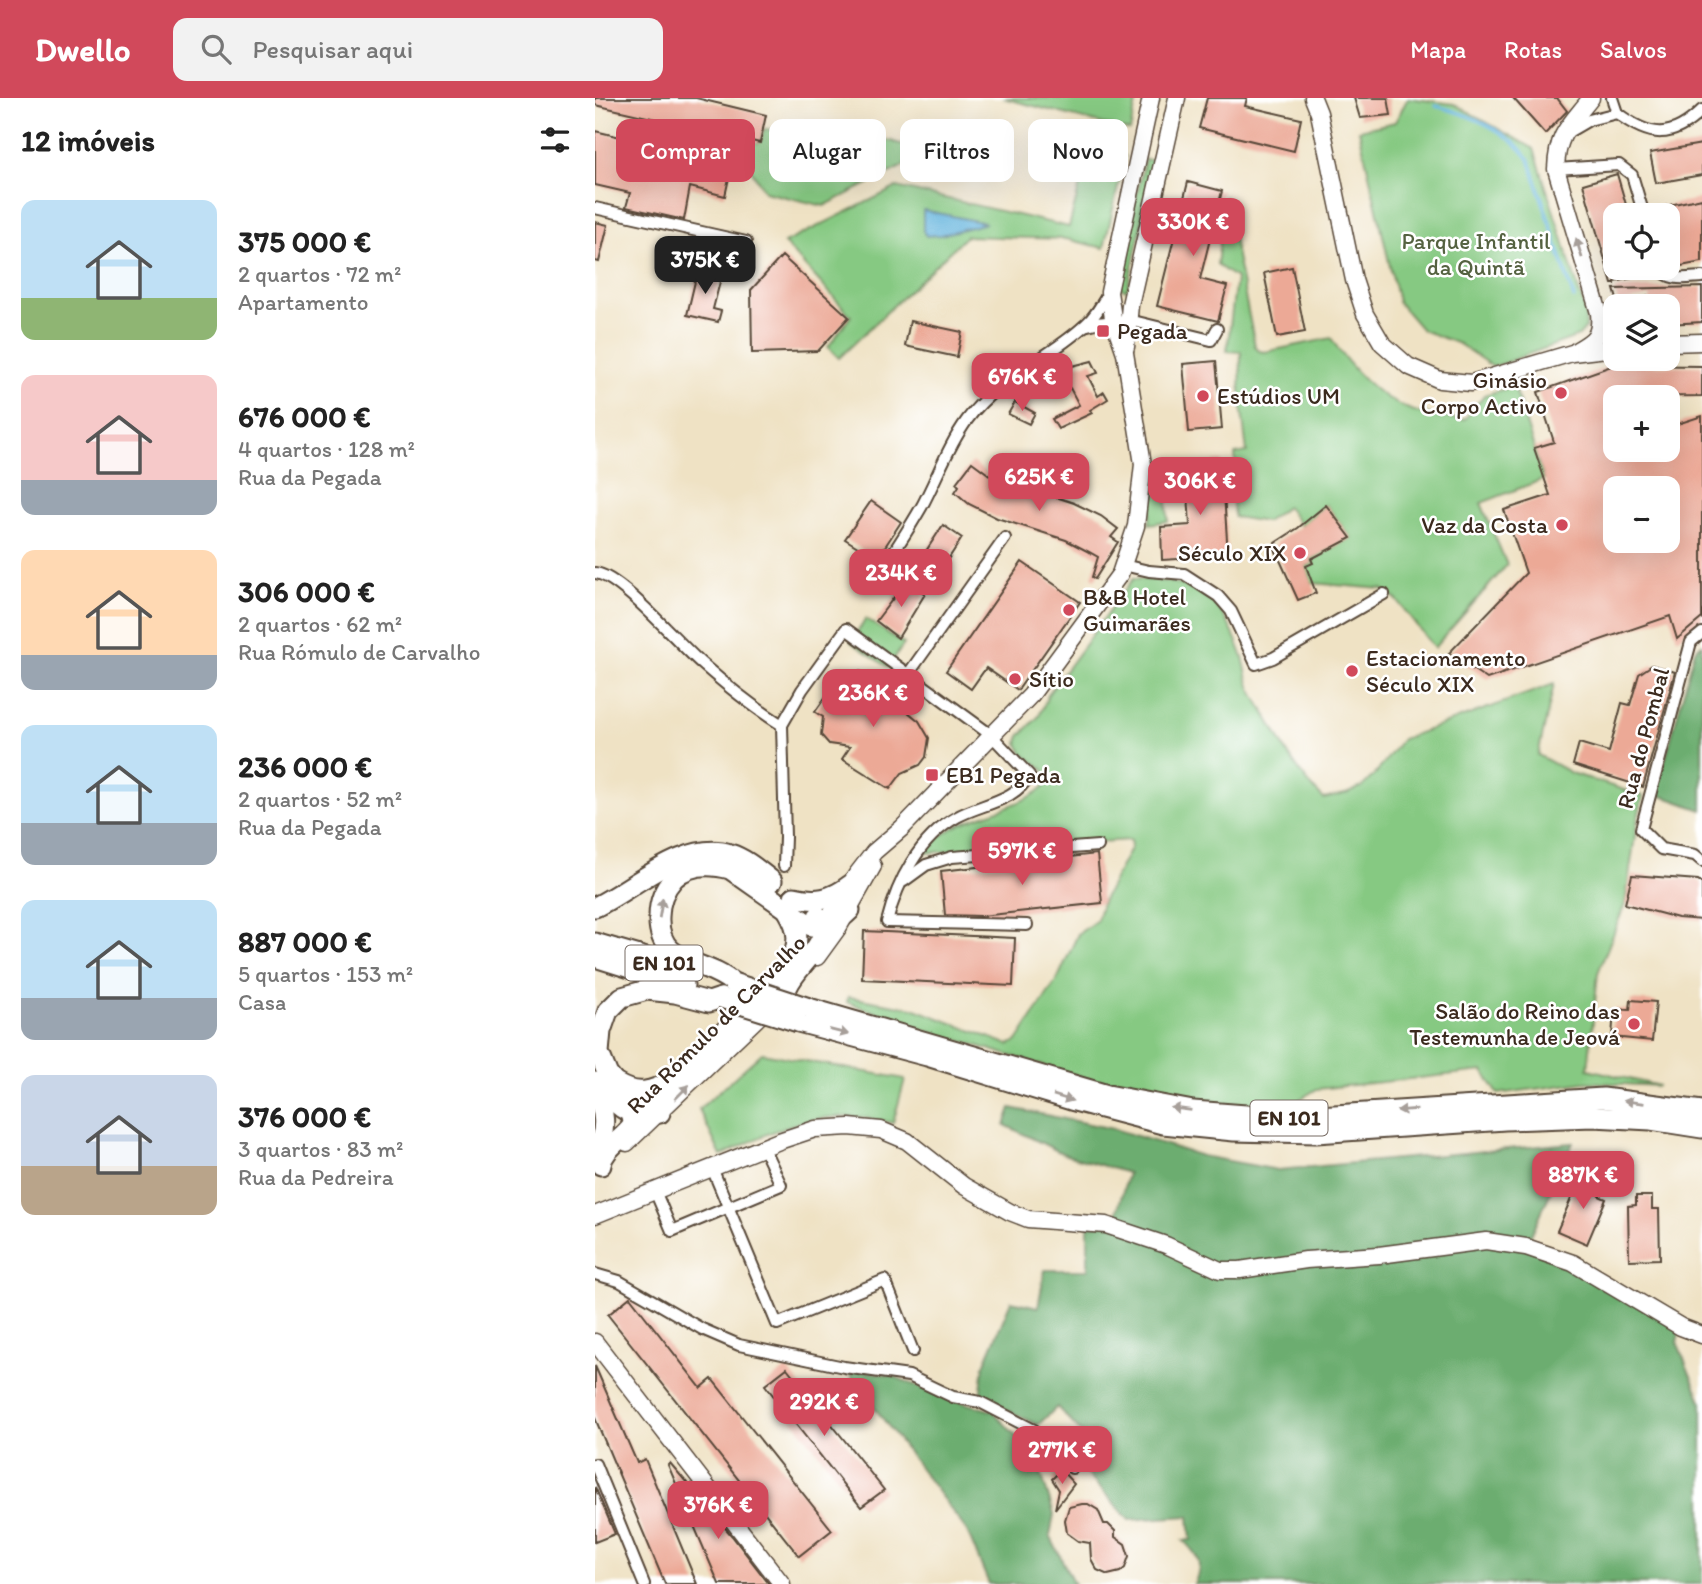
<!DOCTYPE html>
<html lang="pt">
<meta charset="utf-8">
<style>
:root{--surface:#fff;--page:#f2f2f2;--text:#222;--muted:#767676;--accent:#d1495b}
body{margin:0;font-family:Itim,sans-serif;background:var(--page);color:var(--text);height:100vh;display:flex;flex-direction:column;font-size:26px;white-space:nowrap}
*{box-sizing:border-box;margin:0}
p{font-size:23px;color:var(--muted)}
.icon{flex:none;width:38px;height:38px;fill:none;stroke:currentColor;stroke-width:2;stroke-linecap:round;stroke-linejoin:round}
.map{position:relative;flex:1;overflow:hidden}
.panel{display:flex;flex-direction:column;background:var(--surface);width:595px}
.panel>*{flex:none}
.guide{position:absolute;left:21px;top:21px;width:665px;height:63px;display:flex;gap:14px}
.tools{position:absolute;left:1008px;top:105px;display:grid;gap:14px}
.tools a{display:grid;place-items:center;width:77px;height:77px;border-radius:14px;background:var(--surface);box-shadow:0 7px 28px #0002;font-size:35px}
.price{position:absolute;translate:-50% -60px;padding:0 16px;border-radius:14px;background:var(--accent);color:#fff;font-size:23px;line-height:46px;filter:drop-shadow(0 2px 4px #0008)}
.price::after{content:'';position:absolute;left:50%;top:42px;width:21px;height:16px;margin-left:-10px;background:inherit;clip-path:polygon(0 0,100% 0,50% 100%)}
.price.current{background:#222;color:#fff}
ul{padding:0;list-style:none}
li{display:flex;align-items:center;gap:21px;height:175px;padding:0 21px}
li span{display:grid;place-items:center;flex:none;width:196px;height:140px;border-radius:14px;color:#555}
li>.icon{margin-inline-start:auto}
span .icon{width:84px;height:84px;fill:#fffc;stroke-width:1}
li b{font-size:30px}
h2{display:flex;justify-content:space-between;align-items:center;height:84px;padding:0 21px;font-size:30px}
.tag{padding:0 24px;border-radius:14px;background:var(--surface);box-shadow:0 7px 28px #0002;font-size:24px;line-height:63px}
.tag.current{background:var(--accent);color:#fff}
header{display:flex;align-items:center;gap:42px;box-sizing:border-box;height:98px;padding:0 35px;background:var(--accent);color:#fff}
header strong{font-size:33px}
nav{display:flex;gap:38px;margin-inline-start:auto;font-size:24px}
.search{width:490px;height:63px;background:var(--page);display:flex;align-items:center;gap:18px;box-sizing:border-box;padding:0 24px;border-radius:14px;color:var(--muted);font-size:26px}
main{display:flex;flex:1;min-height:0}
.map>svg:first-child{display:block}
</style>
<header>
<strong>Dwello</strong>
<div class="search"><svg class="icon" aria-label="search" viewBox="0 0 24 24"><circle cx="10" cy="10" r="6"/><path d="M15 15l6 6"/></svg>Pesquisar aqui</div>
<nav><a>Mapa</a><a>Rotas</a><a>Salvos</a></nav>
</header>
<main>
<section class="panel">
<h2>12 imóveis<svg class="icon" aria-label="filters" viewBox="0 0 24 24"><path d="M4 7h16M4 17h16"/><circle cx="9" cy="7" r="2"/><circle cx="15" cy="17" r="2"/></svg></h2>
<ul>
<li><span style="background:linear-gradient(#bfe0f5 70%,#8fb573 0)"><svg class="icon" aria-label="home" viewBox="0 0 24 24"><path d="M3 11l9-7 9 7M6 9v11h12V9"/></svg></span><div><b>375 000 €</b><p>2 quartos · 72 m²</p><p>Apartamento</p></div></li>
<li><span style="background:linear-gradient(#f6c9c9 75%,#9aa5b1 0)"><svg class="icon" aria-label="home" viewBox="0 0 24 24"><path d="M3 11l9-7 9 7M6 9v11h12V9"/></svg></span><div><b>676 000 €</b><p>4 quartos · 128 m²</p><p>Rua da Pegada</p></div></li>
<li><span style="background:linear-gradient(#ffd9b3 75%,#9aa5b1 0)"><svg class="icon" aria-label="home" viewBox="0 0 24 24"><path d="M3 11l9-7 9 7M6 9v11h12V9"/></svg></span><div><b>306 000 €</b><p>2 quartos · 62 m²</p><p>Rua Rómulo de Carvalho</p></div></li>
<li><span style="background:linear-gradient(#bfe0f5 70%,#9aa5b1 0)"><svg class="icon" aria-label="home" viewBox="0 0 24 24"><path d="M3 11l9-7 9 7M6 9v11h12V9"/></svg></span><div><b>236 000 €</b><p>2 quartos · 52 m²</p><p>Rua da Pegada</p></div></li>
<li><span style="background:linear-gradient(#bfe0f5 70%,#9aa5b1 0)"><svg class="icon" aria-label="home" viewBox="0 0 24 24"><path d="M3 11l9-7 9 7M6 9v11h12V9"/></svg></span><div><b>887 000 €</b><p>5 quartos · 153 m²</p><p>Casa</p></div></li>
<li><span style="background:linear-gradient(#c9d6e8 65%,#b9a48a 0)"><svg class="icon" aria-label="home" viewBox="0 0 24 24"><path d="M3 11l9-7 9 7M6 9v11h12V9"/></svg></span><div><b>376 000 €</b><p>3 quartos · 83 m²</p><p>Rua da Pedreira</p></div></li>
</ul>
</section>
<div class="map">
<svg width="1107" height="1486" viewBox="0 0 1107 1486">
<rect width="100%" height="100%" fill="#fff"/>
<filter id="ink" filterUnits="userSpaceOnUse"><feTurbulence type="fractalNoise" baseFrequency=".0143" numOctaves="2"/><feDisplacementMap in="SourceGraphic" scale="14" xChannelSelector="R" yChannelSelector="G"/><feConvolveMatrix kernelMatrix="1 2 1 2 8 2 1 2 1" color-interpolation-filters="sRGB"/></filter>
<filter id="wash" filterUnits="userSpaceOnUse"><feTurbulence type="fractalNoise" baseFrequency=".00686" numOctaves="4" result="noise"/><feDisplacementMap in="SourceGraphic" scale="28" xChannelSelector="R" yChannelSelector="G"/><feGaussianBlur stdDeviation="1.57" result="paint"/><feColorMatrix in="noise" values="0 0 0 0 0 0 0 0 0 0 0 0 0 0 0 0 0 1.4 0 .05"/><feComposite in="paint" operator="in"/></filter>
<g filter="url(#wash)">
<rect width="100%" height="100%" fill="#efe2c4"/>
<!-- green -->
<g fill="#86c982" stroke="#607a50" stroke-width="2">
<polygon points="408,0 542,0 535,33"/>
<polygon points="813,0 859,6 939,51 990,212 991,230 984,238 898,269 864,246 827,232 803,204 764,32 800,24"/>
<path d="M169,31C205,32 197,66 229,71C247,74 263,43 286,42C297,41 313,49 322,53L324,60L229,108L170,94L144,52V40L164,45Z"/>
<polygon points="494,52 504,54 503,60 512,62 514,56 530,58 509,150 471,141 371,138 244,260 233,249 256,218 189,145 302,89 474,129"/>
<polygon points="550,61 561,63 532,192 521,189"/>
<path d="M630,98L660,248L664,253L670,254L736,240C754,269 782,300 816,312C833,318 851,319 869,322L889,297L919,288L949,381L886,405L912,467L839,550L801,501L787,491L717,485L711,468L718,465L716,461L756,440L731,407L706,428L692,409L671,424L639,419L636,382L641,381L640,356L652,354L645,298L646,254L632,253L641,180L622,167Z"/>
<polygon points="561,365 570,365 573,423 554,426 560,389"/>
<path d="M538,481C601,482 625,496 647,557C651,567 651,578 655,588C659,598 666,608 671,617C687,646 704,678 729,701L754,695L768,688L782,674L807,641L959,586L943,657L976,675L1048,698L1042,724L1030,806L1003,875L993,971L1064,988L991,984L903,996L888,973L722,991L685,1013L627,1008L560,997L490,980L333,933L252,904L253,899L318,910L414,947L422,943L463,880L483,836L502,822L507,804L536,749L535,742L328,755C339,743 354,731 368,725C389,715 449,702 455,679L446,669L428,656L423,646L425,638L444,618L454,595Z"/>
<polygon points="271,521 309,546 293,569 256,544"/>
<path d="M167,955L310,981L298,1025C227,1008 188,1027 126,1058L104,1011Z"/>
</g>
<!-- forest -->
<g fill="#6cad70" stroke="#546c47" stroke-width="2">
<polygon points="1107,546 1107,712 1061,696 1100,552"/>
<path d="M416,1010L519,1031L607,1058L683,1072L978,1045L931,1148L1086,1229L1082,1244L1107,1305V1486H599C609,1465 603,1457 588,1442H596L594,1418L534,1422L482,1365L501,1350L462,1309L443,1327L385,1299L389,1267L416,1203L443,1209L450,1172H493V1128L519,1125L533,1075L471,1057L410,1027Z"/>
<polygon points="249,1269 298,1278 351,1300 398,1313 431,1349 446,1375 459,1416 455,1438 479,1486 394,1486 372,1433"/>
</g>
<!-- water -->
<polygon fill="#62b3dd" stroke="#4e6e7e" stroke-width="2" points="328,112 391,125 346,137 331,138 328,133"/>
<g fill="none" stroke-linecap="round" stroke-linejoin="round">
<!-- stream -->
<path stroke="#62b3dd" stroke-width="3.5" d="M841,8C874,16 914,33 934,61L979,200"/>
</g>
<g id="blocks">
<!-- building -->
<g fill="#eca996" fill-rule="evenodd">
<polygon points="0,0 101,0 171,17 165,45 0,7"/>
<polygon points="612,0 652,0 650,8 706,21 699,53 604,30"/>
<polygon points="759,0 793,0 796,17 765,20"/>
<polygon points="918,0 962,0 972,13 950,36"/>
<polygon points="0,33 110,59 110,55 138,62 130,98 95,89 89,122 31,109 35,95 0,87"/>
<polygon points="1107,46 1107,77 1061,85 1055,55"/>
<polygon points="1022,76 1034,117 1020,117 1020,170 1056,170 1058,175 1020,184 1020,186 1017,186 988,86"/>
<polygon points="593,84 627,93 605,181 632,188 623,223 562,208"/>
<polygon points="1107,100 1107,164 1076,170 1073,167 1073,117 1057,117 1056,111"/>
<polygon points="0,124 13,127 4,164 0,163"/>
<polygon points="187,158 254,219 223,253 157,255 156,192"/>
<polygon points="697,169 710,234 682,239 669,175"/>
<polygon points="103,171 127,176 118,211 126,213 123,224 92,217"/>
<polygon points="1107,189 1107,224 1073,226 1073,208 1055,208 1055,198 1023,205 1019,191"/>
<polygon points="315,223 367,234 362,259 310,248"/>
<polygon points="497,263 503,275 493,278 503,298 509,294 513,301 495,312 497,315 463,331 457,321 484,307 475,290 463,295 454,274"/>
<polygon points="621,263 627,331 594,334 588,266"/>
<path d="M1019,267L1107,268V298L1020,299V352H1073V329L1107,318V520L1082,541L1075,518L892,581L854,555L931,475L909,412L955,397L939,350L959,344L943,294ZM1020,390H1073V443H1020Z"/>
<polygon points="420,304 440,315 434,326 413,316"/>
<polygon points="627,363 633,458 567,462 566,429 595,427 591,366"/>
<polygon points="377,364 396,378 479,405 506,418 523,431 516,439 523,444 500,481 497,479 503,459 494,454 471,442 402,420 374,406 360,394 364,388 361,385"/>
<polygon points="276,403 306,424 282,461 250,441"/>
<polygon points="731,407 756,440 716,461 718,465 711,468 721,495 703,502 679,449 682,447 680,445 703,430"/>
<polygon points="348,427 367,440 350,466 331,453"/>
<polygon points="427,464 485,504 423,592 391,570 376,591 351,573"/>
<polygon points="312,482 330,496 303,540 281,523"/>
<polygon points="1057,567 1080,574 1048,689 978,667 984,645 1014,654 1027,605 1035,607 1044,576"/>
<polygon points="261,573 275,575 281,579 287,593 324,623 334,640 331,659 325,667 307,675 295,691 247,661 255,649 234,646 226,637 228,619 220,614 236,591 242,594 250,581"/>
<polygon points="502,756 507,805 386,818 350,817 346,773"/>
<polygon points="1037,777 1103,782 1107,785 1107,822 1083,820 1030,806"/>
<polygon points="269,833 420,840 418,888 267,881"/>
<polygon points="1036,902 1061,904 1057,943 1017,939 1019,911 1035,912"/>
<polygon points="989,1078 1009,1086 1004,1098 1011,1101 992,1146 962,1133 982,1087 985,1088"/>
<polygon points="1041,1098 1057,1098 1057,1111 1064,1111 1065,1161 1034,1162 1033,1108 1041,1107"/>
<polygon points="35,1199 106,1290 117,1281 237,1432 204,1458 13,1217"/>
<polygon points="0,1268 42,1365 50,1361 102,1486 70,1486 0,1320"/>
<polygon points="192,1270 289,1392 266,1409 170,1287"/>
<polygon points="75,1365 137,1438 174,1486 124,1486 73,1367"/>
<polygon points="466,1372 479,1386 460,1411 464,1392 457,1381"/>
<polygon points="0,1389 20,1436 0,1444"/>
<polygon points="487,1406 493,1406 503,1412 509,1426 513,1426 520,1433 520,1439 530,1446 534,1458 530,1470 525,1474 513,1477 502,1472 496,1461 495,1445 483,1443 472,1435 470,1422 474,1409"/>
</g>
</g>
</g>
<g filter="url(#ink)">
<use href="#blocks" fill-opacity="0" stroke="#564637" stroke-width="2"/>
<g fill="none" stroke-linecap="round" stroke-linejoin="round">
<defs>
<g id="street">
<polyline points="1017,0 1022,15"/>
<path d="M1022,15C1055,40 1077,42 1107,12"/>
<polyline points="970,36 994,22 1022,15"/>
<polyline points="961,71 1024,67 1037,77 1049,117"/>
<polyline points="0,110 151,144"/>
<path d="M1064,170C1075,184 1090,180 1107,179"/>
<polyline points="489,228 501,225 534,222 616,242 622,231"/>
<polyline points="528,467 554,473 589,476 623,498 636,513 661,566 678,560 789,496"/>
<path d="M0,475C25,477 83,545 106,565C132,588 158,609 187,627"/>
<path d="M275,489C293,463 311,436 327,408C342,380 353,348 372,322C404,278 451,263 489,228C500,219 507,206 514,194"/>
<polyline points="1107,535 1096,544 1046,731 1066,751 1100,757 1107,763"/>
<polyline points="314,575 410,440"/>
<path d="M189,768L190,739L187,627L207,592L251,531L396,637L434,677C422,703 385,706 362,719C324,740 302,784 292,824L432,827"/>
<polyline points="309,783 331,767 357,759 503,748"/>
<polyline points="117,1070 182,1226 290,1182 318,1253"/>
<polyline points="60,1093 77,1133 186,1087 168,1049"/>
<polyline points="0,1176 24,1183 107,1231 144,1247 249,1269 314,1278 358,1299 385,1304 439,1332 477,1370"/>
<polyline points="0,1366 49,1486"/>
</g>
<g id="secondary">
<polyline points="718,0 724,15 759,182 770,216 787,245 813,268 845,282 876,285 977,255 1020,250"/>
<polyline points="1073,245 1107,244"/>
<polyline points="531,249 535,207 582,0"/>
<path d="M982,252C1000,242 1006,237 1004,215L961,71C962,35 975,27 996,0"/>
<polyline points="226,831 262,776 279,754 307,730 436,597 525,476 541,428 548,366 530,255 518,220 514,194 556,0"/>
<polyline points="222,859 243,830 278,768"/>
<polyline points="36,1022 203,859"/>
<polyline points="32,1045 175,908"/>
<polyline points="0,1117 184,1043 220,1031 254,1029 286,1032 312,1043 369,1088 415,1114 433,1121 511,1127 571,1147 625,1172 645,1172 711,1162 784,1157 891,1143 931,1149 978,1165 1086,1229 1107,1237"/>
<polyline points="0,1244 187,1486"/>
</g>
<g id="highway">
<path d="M199,799C221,804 236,802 255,787"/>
<path d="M0,809C38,791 91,741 135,756C151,761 164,773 177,783"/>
<path d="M193,813C205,833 204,846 195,867"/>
<polyline points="0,845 93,872"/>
<polyline points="0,859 89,887"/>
<path d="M138,885C111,861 62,868 64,819C64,805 69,791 79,780C94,766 116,766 135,771L216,828C233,831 244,823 255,812"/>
<path d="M192,890C202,865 241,844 223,818"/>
<polyline points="214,910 513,997 598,1013 692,1020 1008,1000 1107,1013"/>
<polyline points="203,924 332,958 476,1002 568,1026 639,1033 721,1035 910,1022 998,1019 1056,1022 1107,1030"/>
<path d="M0,984C24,1007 29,1022 65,1015"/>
<path d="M22,986C42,998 57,994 76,983"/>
<path d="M0,990C9,1012 14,1032 0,1052"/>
<path d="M6,1067C8,1049 33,1039 41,1022L37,1005L13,977L4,955L6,933L13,913L27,899L52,892L80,895L114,904L126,900"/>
</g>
</defs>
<!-- street casing -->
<use href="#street" stroke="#564637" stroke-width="14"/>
<!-- secondary casing -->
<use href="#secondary" stroke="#564637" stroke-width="19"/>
<!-- highway casing -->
<use href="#highway" stroke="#564637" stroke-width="23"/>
<!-- street -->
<use href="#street" stroke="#fff" stroke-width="10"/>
<!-- secondary -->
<use href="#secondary" stroke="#fff" stroke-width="16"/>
<!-- highway -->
<use href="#highway" stroke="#fff" stroke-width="19"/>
<defs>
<g id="highway-bridge">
<polyline points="138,885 214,910"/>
<polyline points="126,900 203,924"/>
</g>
</defs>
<!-- highway-bridge casing -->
<use href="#highway-bridge" stroke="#564637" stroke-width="23" stroke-linecap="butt"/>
<!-- highway-bridge -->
<use href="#highway-bridge" stroke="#fff" stroke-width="19"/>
</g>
<!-- one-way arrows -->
<defs><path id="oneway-solid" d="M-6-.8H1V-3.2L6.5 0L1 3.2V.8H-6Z" transform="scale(1.75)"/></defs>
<g fill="#a79f9a">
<use href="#oneway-solid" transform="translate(984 150) rotate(-107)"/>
<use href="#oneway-solid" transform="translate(66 810) rotate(-80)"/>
<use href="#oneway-solid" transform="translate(244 934) rotate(15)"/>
<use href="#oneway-solid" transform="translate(87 994) rotate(-45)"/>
<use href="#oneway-solid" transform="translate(468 1000) rotate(17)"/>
<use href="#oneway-solid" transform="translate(1039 1004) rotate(-173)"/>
<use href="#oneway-solid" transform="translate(586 1011) rotate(-172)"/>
<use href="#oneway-solid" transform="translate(812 1012) rotate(176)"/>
</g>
</g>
<!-- markers -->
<g fill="#d1495b" stroke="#fff" stroke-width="2.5">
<rect x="501" y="226" width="14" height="14" rx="3.5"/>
<circle cx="966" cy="295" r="7"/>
<circle cx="608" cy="298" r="7"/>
<circle cx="967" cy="427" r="7"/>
<circle cx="705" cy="455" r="7"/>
<circle cx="474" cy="512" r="7"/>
<circle cx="757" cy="573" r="7"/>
<circle cx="420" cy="581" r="7"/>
<rect x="330" y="670" width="14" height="14" rx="3.5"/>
<circle cx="1039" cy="926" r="7"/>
</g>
<g text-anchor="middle" stroke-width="5" stroke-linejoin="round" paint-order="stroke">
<!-- shield labels -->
<g fill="#fff" stroke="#766a62" stroke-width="2">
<rect x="30.5" y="847.5" width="77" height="35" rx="5"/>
<rect x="655.5" y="1002.5" width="77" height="35" rx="5"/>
</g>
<g font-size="21" font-weight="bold" fill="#3b2a1e">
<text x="69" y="872">EN 101</text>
<text x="694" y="1027">EN 101</text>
</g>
<!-- park labels -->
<g font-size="23" fill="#556241" stroke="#fff">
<text x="881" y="151">Parque Infantil<tspan x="881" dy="26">da Quintã</tspan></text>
</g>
<!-- poi labels -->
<g font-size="23" fill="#3b2a1e" stroke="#fff" text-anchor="start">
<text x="522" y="241">Pegada</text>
<text x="952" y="290" text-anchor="end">Ginásio<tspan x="952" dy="26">Corpo Activo</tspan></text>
<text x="622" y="306">Estúdios UM</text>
<text x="953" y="435" text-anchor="end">Vaz da Costa</text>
<text x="691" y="463" text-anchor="end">Século XIX</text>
<text x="488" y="507">B&amp;B Hotel<tspan x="488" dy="26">Guimarães</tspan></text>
<text x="771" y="568">Estacionamento<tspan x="771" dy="26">Século XIX</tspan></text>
<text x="434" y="589">Sítio</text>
<text x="351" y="685">EB1 Pegada</text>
<text x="1025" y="921" text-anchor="end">Salão do Reino das<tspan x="1025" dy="26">Testemunha de Jeová</tspan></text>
</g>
<!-- street labels -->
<g font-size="23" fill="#3b2a1e" stroke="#fff">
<text transform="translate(1048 640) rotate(-75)" y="8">Rua do Pombal</text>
<text transform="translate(121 926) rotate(-45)" y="8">Rua Rómulo de Carvalho</text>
</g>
</g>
</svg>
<div class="tools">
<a><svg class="icon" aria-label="locate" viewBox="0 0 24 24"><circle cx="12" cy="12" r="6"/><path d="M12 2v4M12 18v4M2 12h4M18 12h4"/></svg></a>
<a><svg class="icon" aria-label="layers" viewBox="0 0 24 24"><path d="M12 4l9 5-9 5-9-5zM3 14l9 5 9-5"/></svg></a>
<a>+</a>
<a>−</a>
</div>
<b class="price" style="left:598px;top:160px">330K €</b>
<b class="price current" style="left:110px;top:198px">375K €</b>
<b class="price" style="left:427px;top:315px">676K €</b>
<b class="price" style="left:444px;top:415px">625K €</b>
<b class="price" style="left:605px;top:419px">306K €</b>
<b class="price" style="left:306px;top:511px">234K €</b>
<b class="price" style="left:278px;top:631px">236K €</b>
<b class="price" style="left:427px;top:789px">597K €</b>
<b class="price" style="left:988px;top:1113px">887K €</b>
<b class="price" style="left:229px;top:1340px">292K €</b>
<b class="price" style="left:467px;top:1388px">277K €</b>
<b class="price" style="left:123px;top:1443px">376K €</b>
<div class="guide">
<a class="tag current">Comprar</a>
<a class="tag">Alugar</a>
<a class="tag">Filtros</a>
<a class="tag">Novo</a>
</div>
</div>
</main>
